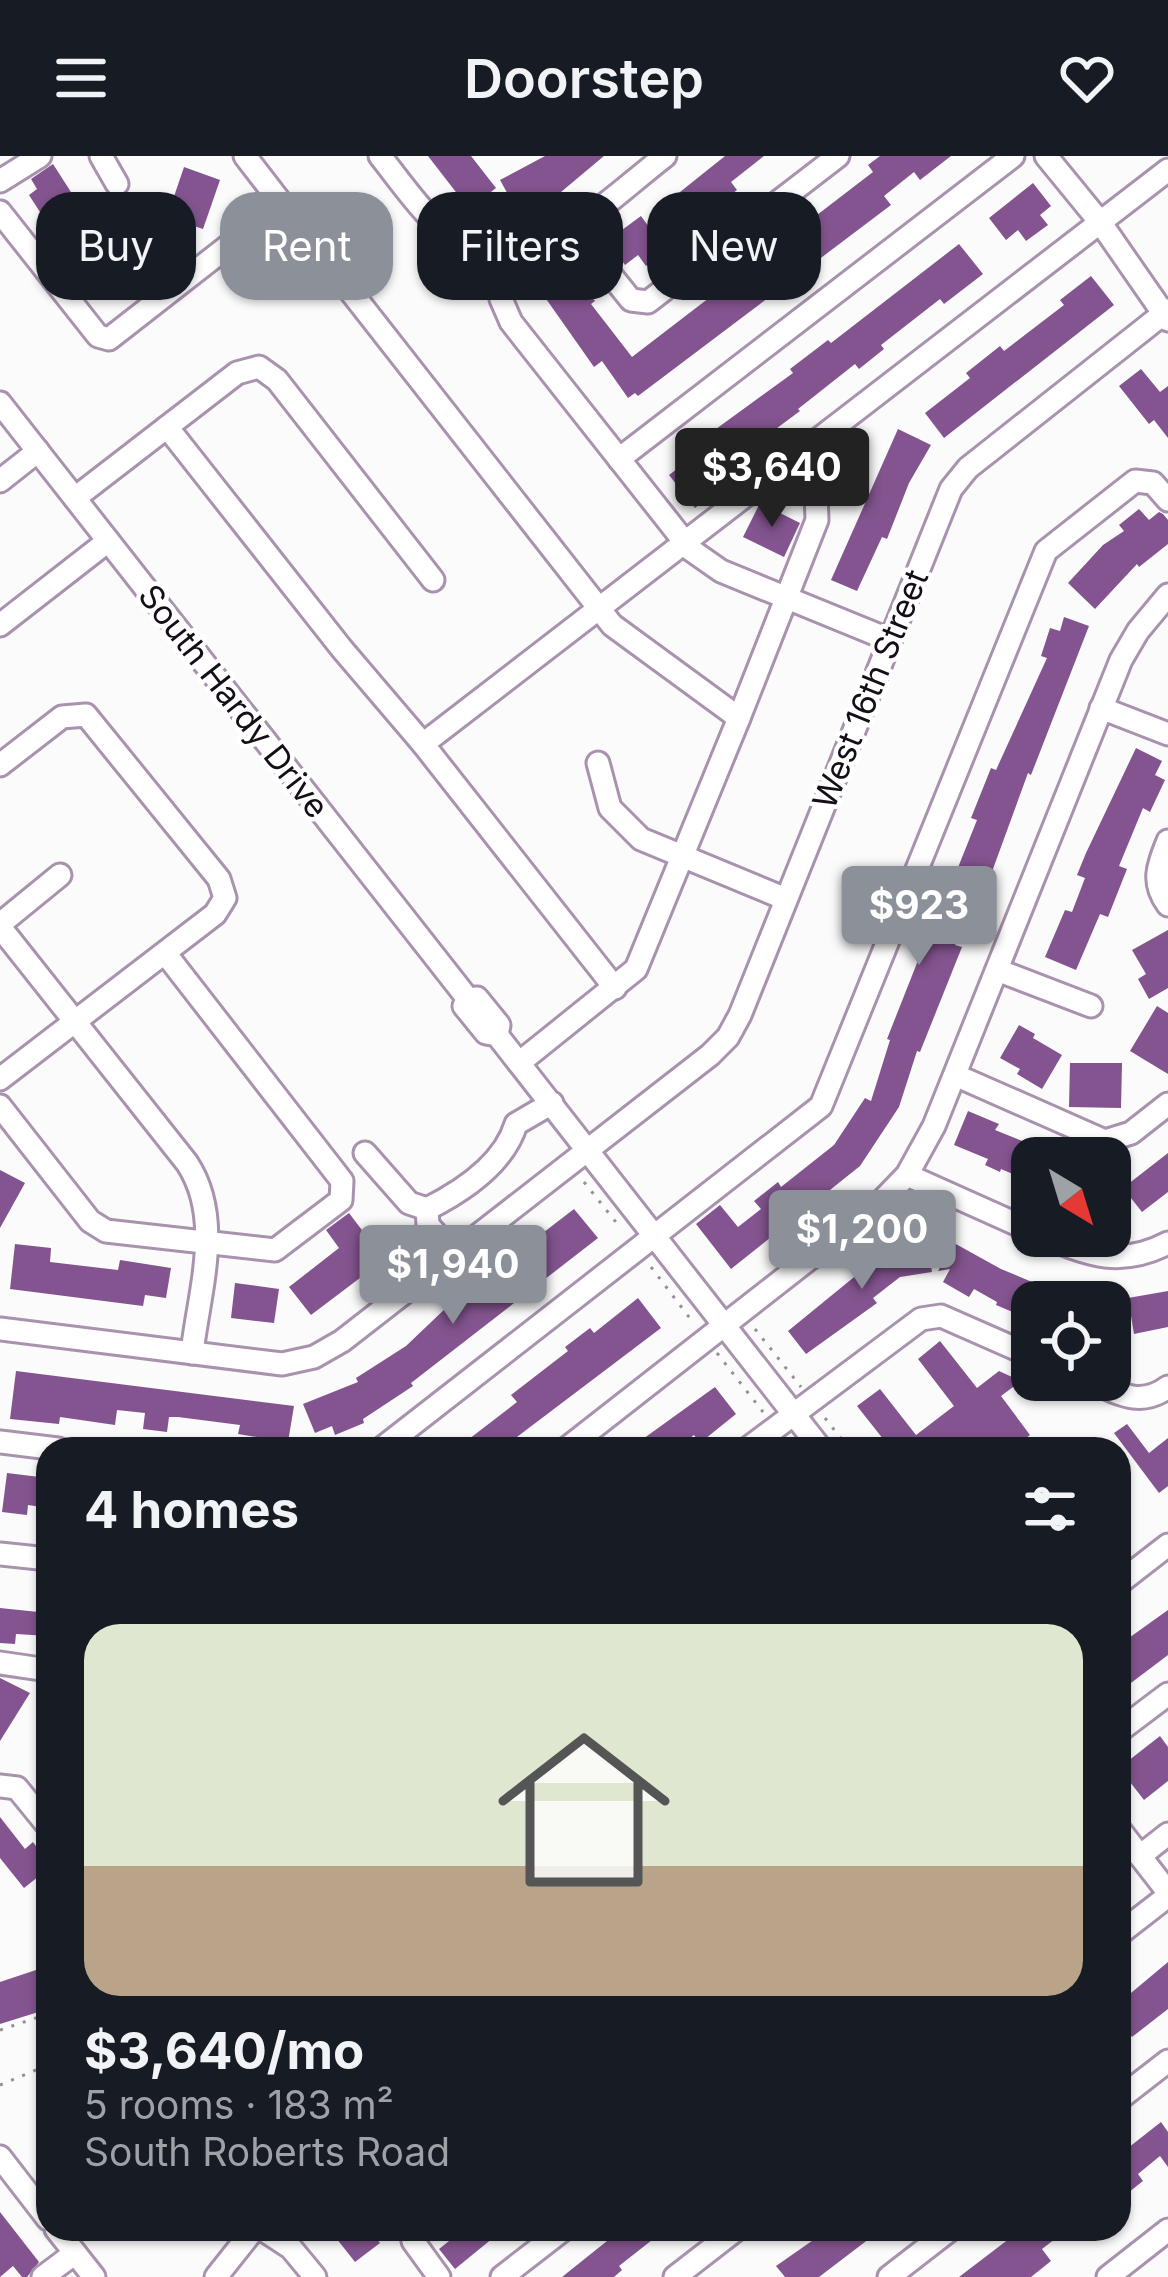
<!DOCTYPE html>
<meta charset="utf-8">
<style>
:root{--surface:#171b24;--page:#20242c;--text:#f1f3f6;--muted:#9ea1a6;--accent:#8c9099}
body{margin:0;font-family:Inter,sans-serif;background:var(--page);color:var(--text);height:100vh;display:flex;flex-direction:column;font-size:45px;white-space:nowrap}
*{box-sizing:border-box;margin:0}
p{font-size:39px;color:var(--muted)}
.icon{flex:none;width:66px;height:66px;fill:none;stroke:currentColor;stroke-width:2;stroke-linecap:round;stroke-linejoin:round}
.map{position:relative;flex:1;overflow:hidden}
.drawer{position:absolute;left:36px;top:1281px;width:1095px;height:804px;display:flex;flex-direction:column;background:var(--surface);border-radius:36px;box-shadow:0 3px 9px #0004}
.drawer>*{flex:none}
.banner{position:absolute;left:36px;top:36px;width:1098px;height:108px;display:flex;gap:24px}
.needle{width:78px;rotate:142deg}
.tools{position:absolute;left:1011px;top:981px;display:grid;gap:24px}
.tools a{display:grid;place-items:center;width:120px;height:120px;border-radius:24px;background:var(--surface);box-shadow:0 3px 9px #0004;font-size:60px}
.price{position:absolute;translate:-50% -102px;padding:0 27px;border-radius:12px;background:var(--accent);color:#fff;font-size:39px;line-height:78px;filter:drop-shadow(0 3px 6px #0008)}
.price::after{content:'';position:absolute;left:50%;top:72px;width:36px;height:27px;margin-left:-18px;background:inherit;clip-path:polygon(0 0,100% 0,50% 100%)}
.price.on{background:#222;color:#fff}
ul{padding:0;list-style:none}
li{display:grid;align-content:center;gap:24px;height:636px;padding:0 48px}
li span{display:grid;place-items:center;height:372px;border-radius:36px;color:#555}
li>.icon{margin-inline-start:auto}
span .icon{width:216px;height:216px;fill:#fffc;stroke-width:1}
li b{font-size:51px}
h2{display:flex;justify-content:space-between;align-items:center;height:144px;padding:0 48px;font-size:51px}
.pill{padding:0 42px;border-radius:36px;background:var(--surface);box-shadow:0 3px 9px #0004;font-size:42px;line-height:108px}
.pill.on{background:var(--accent);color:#fff}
header{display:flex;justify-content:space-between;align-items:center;height:156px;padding:0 48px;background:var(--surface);font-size:54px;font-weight:600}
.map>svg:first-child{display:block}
</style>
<header><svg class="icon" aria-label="menu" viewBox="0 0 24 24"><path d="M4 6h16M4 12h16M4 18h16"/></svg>Doorstep<svg class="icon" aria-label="heart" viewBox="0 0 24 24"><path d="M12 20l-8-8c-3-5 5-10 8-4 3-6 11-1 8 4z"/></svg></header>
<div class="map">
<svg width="1168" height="2121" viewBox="0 0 1168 2121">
<rect width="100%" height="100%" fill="#fbfbfb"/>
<!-- building -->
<g fill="#83548f">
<polygon points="428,0 471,0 496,32 469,53"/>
<polygon points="545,0 604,0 555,41 520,60 500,24"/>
<polygon points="725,0 764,0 731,26 737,34 697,66 704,75 678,95 674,89 646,110 638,99 625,109 607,85 641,60 649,71 681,47 675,40"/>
<polygon points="880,0 951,0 920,24 914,16 884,40 891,49 638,240 635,237 628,242 602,205 594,211 537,130 558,114 567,126 575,120 595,145 591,148 632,201 873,16 868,9"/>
<polygon points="53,8 78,47 47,67 29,39 37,33 31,23"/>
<polygon points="184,11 220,24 203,73 167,61"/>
<polygon points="1033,27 1051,50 1040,59 1048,69 1026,85 1018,74 1006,84 989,62"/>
<polygon points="69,63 112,82 168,69 175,98 159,102 161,111 137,117 138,121 115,126 64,106 71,89 60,84"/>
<polygon points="959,88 983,118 944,148 940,143 881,189 884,193 859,213 855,208 798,253 800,255 723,312 716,320 724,329 695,352 669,319 710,288 705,281 793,217 790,213 828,184 831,187"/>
<polygon points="1091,120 1114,149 944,282 925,257 970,222 966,217 1000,190 1004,195 1064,149 1060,144"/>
<polygon points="1141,213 1160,236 1168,230 1168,282 1154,264 1149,268 1119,230"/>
<polygon points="898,273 931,289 909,327 887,383 882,381 857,435 831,424"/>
<polygon points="760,347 800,367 784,401 743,381"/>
<polygon points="1139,353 1149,364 1159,356 1163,358 1168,364 1168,388 1139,411 1137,408 1095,453 1068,427 1103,389 1124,375 1119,369"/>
<polygon points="1064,461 1089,470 1031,619 1028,617 986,732 979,729 955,789 962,791 920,896 917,895 899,951 860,1010 731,1113 696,1068 720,1049 738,1071 761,1053 754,1045 778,1026 781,1031 834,989 865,942 871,945 890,884 887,883 932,769 928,768 944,726 951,729 977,664 971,662 991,612 996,614 1047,502 1041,500 1050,472 1060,475"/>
<polygon points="1136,592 1162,605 1155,619 1165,624 1150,656 1143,652 1119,710 1127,713 1108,761 1100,758 1076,814 1045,801 1065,754 1072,756 1085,722 1077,719 1086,697"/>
<polygon points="1168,774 1168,832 1149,843 1138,823 1146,818 1132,794"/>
<polygon points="1157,850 1168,857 1168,918 1130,895"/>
<polygon points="1019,869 1035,878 1033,882 1062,899 1042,933 1017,918 1020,913 1000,902"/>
<polygon points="1070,907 1122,907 1121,952 1069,951"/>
<polygon points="968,955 999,968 995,974 1065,1002 1032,1002 1032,1026 1001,1013 1000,1016 985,1009 988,1003 954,989"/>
<polygon points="1168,997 1168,1036 1142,1056 1123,1032"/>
<polygon points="0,1014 25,1027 0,1072"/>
<polygon points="574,1053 598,1082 411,1227 413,1230 363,1263 364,1267 335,1279 332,1270 315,1277 303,1248 358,1226 356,1222 406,1190 449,1149"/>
<polygon points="349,1057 368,1082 373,1079 389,1100 311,1159 289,1131 339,1092 326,1074"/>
<polygon points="926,1082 932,1116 900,1121 873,1142 877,1147 806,1198 788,1175 886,1095 885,1089"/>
<polygon points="954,1087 1001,1113 1080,1146 1032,1146 1032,1164 996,1149 997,1146 974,1133 969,1141 943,1126 950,1113 938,1115"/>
<polygon points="15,1088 51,1092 50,1106 118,1114 120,1104 171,1112 166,1142 145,1139 143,1150 10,1133"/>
<polygon points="235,1127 279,1133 274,1167 231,1162"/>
<polygon points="1168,1135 1168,1171 1134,1178 1128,1142"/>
<polygon points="638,1142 661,1172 501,1293 456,1293 517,1246 511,1239 568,1195 565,1191 590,1172 594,1177"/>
<polygon points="940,1185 977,1232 999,1215 1021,1225 1001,1240 1030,1279 1012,1293 891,1293 857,1250 880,1233 916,1279 954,1250 918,1203"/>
<polygon points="16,1215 294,1250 288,1286 238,1278 240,1269 178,1261 169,1261 167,1276 143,1273 145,1257 117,1254 115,1269 60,1261 59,1268 10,1263"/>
<polygon points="715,1231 736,1258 700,1287 694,1279 675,1293 629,1293"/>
<polygon points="1127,1268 1149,1297 1168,1282 1168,1330 1159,1337 1114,1277"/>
<polygon points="7,1317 48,1322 48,1352 28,1349 27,1359 2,1356"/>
<polygon points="0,1452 48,1457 48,1480 16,1478 15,1488 0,1487"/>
<polygon points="1168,1454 1168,1499 1119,1536 1119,1489"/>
<polygon points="0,1522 30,1537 0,1585"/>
<polygon points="1160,1580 1168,1591 1168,1625 1144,1644 1119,1612"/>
<polygon points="0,1661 25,1693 33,1686 48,1706 48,1713 24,1732 0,1702"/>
<polygon points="1168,1806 1168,1853 1132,1881 1119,1864 1119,1847"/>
<polygon points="48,1810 48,1853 0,1868 0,1826"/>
<polygon points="1161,1966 1168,1976 1168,2011 1160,2000 1138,2018 1143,2025 1119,2044 1119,1999"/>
<polygon points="0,2056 39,2106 27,2121 22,2121 13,2110 0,2121"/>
<polygon points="329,2073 370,2073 380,2087 355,2106"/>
<polygon points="447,2073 504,2073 455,2113 439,2093 454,2081"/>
<polygon points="622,2073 666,2073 619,2110 622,2114 614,2121 562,2121"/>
<polygon points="829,2073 882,2073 819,2121 785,2121 776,2110"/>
<polygon points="1022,2073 1068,2073 1042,2093 1051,2105 1031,2121 959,2121"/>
</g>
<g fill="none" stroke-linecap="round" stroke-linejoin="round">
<defs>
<g id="minor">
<polyline points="101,0 117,28"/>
<path d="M380,0C413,41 439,86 492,100L501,143L511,166L691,394L721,415L890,484"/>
<polyline points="1046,0 1100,66 1168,164"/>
<polyline points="0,25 40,0"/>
<polyline points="282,48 612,469 739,562 636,813 519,907"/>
<polyline points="0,56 98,180 109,183 282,48 245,0"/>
<polyline points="572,71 631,144 648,146 838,0"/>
<path d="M492,100C561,96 613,40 665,0"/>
<path d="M0,247L468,843L464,850L486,877L497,879C605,1016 712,1155 821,1293"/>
<polyline points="167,271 342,493 423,588 1168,14"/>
<polyline points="619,303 1013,0"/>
<polyline points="0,325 38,295"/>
<polyline points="75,342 237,217 259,211 277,224 433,424"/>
<polyline points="0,469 108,385"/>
<polyline points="1101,552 1168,578"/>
<polyline points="739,562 817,364 815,307 808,291"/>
<polyline points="423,588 615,832"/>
<polyline points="598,607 610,652 641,683 786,743"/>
<polyline points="0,609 62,561 86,559 219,723 225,742 215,758 0,923"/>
<path d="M1168,685C1158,710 1151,726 1168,749"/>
<polyline points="0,768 60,719"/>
<path d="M0,771L187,1007C224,1063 199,1135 192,1197"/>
<polyline points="997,814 1091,850"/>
<polyline points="468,843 477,842 499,869 497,879"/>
<polyline points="955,919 1105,985 1131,977 1168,948"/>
<polyline points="0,950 90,1065 106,1075 275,1094 341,1044 342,1025 165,797"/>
<path d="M365,997L409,1047L427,1053C463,1035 504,1008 516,968L552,947"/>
<polyline points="907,1019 1032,1075"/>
<polyline points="427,1053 428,1069 454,1098"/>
<path d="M1044,1080C1088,1100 1123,1111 1168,1087"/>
<polyline points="0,1173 282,1208 314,1201 342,1185 710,899 728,881 740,859 951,333 968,312 1168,154"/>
<path d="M1088,1224C1118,1237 1140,1252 1168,1231"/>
<polyline points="0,1286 58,1293"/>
<polyline points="381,1293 821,950 1046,395 1135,325 1153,327 1168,344"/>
<polyline points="566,1293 878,1049 907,1019 934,970 1121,504 1138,475 1168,439"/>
<polyline points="747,1293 921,1163 941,1160 1032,1200"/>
<polyline points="0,1398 48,1403"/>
<polyline points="1119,1427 1168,1389"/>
<polyline points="0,1507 48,1514"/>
<polyline points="1119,1575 1168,1538"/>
<polyline points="0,1630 17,1632 48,1670"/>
<polyline points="1119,1673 1168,1736"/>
<polyline points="1140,1700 1168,1678"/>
<polyline points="1119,1778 1168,1740"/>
<polyline points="1119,1943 1168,1905"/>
<polyline points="0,2001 48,2063"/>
<polyline points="56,2073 94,2121"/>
<polyline points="262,2073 291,2092 315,2121"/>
<polyline points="411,2073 413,2085 439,2121"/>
<polyline points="43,2121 75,2097"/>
<polyline points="216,2121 254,2073"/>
<polyline points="502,2121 564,2073"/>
<polyline points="675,2121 737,2073"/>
<polyline points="889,2121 951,2073"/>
<polyline points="1108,2121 1168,2074"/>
</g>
</defs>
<!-- minor casing -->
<use href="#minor" stroke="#a892ae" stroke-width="27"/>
<!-- path -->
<g stroke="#949095" stroke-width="3" stroke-dasharray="3 9" stroke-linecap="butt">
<polyline points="584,1026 619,1070"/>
<polyline points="651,1111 692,1165"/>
<polyline points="755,1173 801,1231"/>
<polyline points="717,1197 763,1256"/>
<polyline points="825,1262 849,1293"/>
<polyline points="1119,1643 1128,1655"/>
<polyline points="0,1874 48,1858"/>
<polyline points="0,1929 48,1909"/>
</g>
<!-- minor -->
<use href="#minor" stroke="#fff" stroke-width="21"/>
</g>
<g text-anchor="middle" stroke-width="9" stroke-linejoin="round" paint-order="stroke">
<!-- street labels -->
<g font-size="33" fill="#150d17" stroke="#fff">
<text transform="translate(870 533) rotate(-68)" y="12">West 16th Street</text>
<text transform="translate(234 545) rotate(52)" y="12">South Hardy Drive</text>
</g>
</g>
</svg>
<div class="tools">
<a><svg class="needle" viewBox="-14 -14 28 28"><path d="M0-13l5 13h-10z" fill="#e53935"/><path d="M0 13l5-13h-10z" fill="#9ea1a6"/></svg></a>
<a><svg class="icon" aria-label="locate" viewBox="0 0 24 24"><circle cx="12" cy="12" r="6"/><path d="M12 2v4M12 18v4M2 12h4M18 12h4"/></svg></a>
</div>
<b class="price on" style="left:772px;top:374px">$3,640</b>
<b class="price" style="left:919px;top:812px">$923</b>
<b class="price" style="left:862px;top:1136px">$1,200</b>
<b class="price" style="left:453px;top:1171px">$1,940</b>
<div class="banner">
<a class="pill">Buy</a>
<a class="pill on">Rent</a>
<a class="pill">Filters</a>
<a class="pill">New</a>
</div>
<section class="drawer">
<h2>4 homes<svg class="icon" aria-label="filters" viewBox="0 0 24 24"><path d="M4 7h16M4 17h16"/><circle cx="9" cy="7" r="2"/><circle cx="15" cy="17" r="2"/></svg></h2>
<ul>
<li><span style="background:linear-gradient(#dfe7d0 65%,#b9a48a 0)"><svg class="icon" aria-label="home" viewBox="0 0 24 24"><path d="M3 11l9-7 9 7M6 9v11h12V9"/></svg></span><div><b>$3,640/mo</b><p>5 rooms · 183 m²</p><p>South Roberts Road</p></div></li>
</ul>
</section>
</div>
